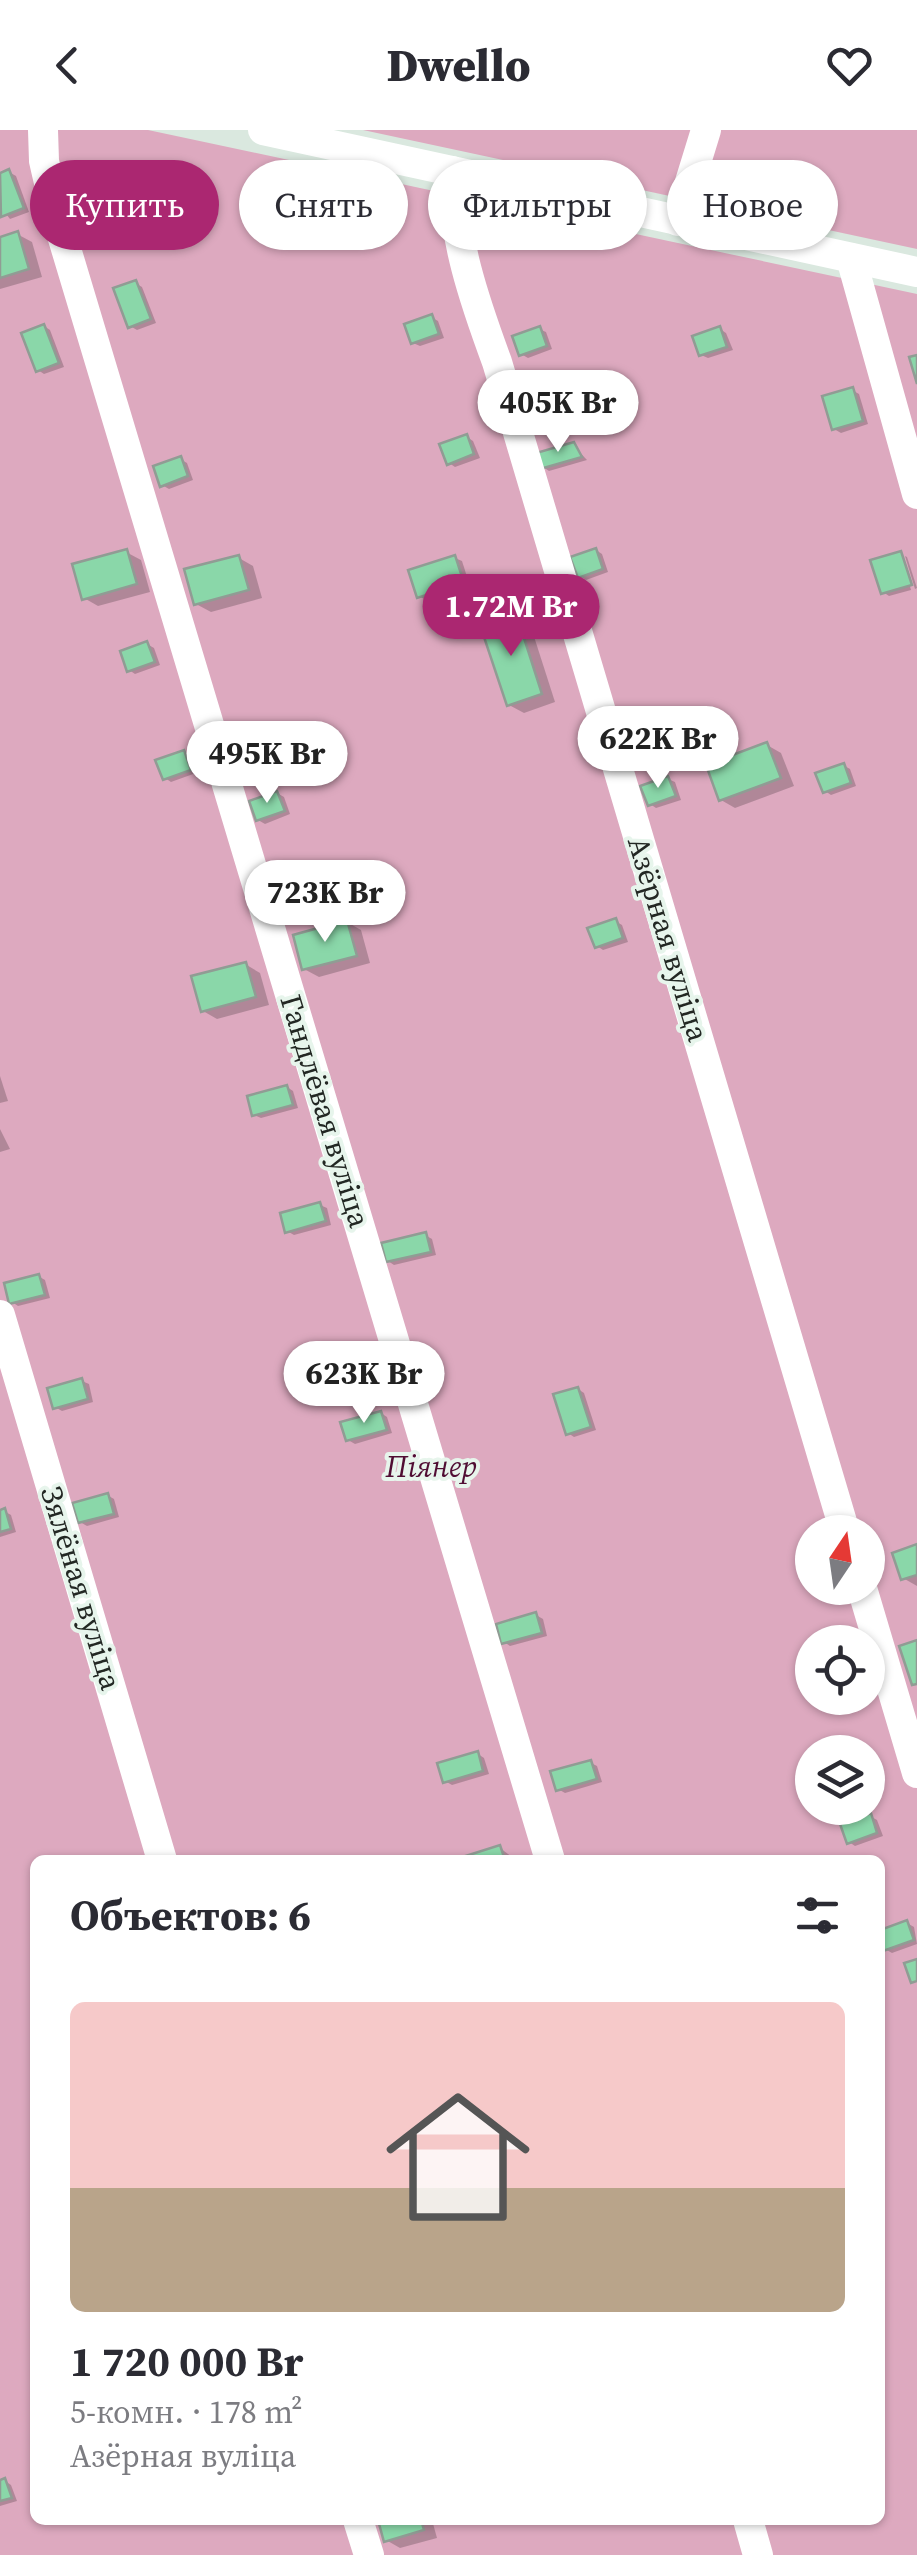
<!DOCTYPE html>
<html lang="ru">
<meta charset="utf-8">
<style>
:root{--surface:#fff;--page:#f2f2f3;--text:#2b2b33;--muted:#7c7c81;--accent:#ab2771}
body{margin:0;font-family:"Source Serif 4",serif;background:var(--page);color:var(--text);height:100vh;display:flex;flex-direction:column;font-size:38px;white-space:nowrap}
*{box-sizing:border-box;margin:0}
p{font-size:32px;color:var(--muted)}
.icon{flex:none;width:55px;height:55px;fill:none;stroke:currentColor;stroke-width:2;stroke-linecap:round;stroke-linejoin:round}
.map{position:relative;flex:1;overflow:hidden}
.details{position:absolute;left:30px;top:1725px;width:855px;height:670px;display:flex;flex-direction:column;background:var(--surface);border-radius:15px;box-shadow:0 2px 8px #0004}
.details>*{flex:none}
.top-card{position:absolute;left:30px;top:30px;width:858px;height:90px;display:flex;gap:20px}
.needle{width:65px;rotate:13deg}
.buttons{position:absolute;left:795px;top:1385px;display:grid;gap:20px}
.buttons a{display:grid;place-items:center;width:90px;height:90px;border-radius:50%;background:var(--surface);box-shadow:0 2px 8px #0004;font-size:50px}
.price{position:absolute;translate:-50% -85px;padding:0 22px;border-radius:35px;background:#fff;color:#222;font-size:32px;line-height:65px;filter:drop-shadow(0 2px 5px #0008)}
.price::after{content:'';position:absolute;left:50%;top:60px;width:30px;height:22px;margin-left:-15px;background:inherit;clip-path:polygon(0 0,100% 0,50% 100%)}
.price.on{background:var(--accent);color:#fff}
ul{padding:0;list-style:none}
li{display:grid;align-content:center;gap:20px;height:530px;padding:0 40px}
li span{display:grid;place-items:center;height:310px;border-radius:15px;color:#555}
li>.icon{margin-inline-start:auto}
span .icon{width:180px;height:180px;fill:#fffc;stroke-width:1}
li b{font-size:42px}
h2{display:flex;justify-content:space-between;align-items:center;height:120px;padding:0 40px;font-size:42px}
.tag{padding:0 35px;border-radius:45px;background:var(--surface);box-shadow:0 2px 8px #0004;font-size:35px;line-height:90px}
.tag.on{background:var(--accent);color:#fff}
header{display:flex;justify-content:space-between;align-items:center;height:130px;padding:0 40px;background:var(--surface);font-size:45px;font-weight:800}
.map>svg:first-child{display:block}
</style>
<header><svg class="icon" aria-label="back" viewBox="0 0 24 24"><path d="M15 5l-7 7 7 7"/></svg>Dwello<svg class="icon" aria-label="heart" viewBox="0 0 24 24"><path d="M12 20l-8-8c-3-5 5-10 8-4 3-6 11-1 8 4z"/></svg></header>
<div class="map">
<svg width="917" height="2425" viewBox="0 0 917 2425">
<rect width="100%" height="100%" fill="#dae8df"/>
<!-- green -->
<g fill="#dda9bf" fill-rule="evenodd">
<path d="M0,0H148L917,164V2425H0ZM812,1402H868V1458H812ZM812,1512H868V1568H812ZM812,1622H868V1678H812ZM35,1730H880V2390H35Z"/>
<polygon points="363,0 917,0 917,119"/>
</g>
<!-- shadow -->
<g fill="#0003">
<polygon points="115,39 129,47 142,93 96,107 81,98"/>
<polygon points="9,42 16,46 29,82 10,89 0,76 0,45"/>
<polygon points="17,104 32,112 42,147 0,159 0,109"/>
<polygon points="135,153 142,157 156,193 137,200 130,196"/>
<polygon points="431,187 438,191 444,208 420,216 413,213"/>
<polygon points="44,196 50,200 64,237 44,244 38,240"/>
<polygon points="539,199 546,202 552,219 528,228 521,224"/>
<polygon points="720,199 726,203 733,220 708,228 701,225"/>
<polygon points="852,260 859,264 868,294 841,303 834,299"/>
<polygon points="467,307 473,311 480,328 455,337 449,333"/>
<polygon points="573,315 587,330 549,341 543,337"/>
<polygon points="180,329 187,333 193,350 169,359 162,355"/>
<polygon points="596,420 602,424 608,442 586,450 580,446"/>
<polygon points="126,422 141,430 150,462 98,476 84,468"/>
<polygon points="901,423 911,460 889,466 883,462 873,431"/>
<polygon points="905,426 907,427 917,458 915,459"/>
<polygon points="239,428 253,436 262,468 211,482 196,474"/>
<polygon points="455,428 462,431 470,456 426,470 419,466"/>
<polygon points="515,486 530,494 555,572 524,583 509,575"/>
<polygon points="147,514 154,518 160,535 135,544 129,540"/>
<polygon points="767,615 781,623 794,656 735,678 721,670"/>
<polygon points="183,622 190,626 196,643 171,652 165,648"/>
<polygon points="843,635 850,639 856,656 831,665 825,661"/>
<polygon points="668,649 675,652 681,670 656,678 650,674"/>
<polygon points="277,663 284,667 290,684 265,694 258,690"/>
<polygon points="615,791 622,795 628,812 603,820 597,816"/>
<polygon points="347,792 361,800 370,833 319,847 304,839"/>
<polygon points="245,834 260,843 269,875 217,889 203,881"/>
<polygon points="0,946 8,971 0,973"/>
<polygon points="287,957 293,961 298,978 261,988 254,985"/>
<polygon points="0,999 10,1019 0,1022"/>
<polygon points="320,1075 327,1078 331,1095 294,1105 287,1101"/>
<polygon points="425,1105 432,1109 436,1125 394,1135 388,1131"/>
<polygon points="38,1146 45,1150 50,1168 18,1176 12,1172"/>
<polygon points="82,1251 89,1254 93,1272 62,1281 55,1277"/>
<polygon points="578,1259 584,1263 596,1300 574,1307 568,1303"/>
<polygon points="381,1283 387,1287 392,1303 355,1314 348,1310"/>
<polygon points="107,1365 114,1369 119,1387 87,1396 80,1392"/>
<polygon points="4,1381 11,1385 16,1402 0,1407 0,1382"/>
<polygon points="917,1417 917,1456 903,1448"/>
<polygon points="536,1485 543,1489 547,1506 510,1516 504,1512"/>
<polygon points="478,1624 484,1628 489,1644 452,1655 445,1651"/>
<polygon points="591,1633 597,1636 602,1652 565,1663 558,1659"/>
<polygon points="870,1686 877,1690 883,1706 855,1716 849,1712"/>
<polygon points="500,1718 516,1730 462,1730"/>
<polygon points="907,1793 914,1797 917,1814 892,1823 885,1819 880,1802"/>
<polygon points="5,2351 11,2355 17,2371 0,2376 0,2352"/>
<polygon points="294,2390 317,2390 301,2395"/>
<polygon points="380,2390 432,2390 437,2408 400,2418 386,2410"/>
</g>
<!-- building -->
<g fill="#8ad7a9" stroke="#909c94" stroke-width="2.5">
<polygon points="115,36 129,86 79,100 65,51"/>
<polygon points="9,39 24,78 1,87 0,43"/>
<polygon points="18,101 29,139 0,148 0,107"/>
<polygon points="136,150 151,189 128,198 113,158"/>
<polygon points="432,184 439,204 411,214 404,194"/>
<polygon points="44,194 59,233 36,242 21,203"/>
<polygon points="540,196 547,216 519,226 512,206"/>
<polygon points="720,196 727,217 699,226 692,206"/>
<polygon points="917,225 917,254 909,227"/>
<polygon points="853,257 863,291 832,300 822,266"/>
<polygon points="467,304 474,324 447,335 439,314"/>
<polygon points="574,312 582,327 540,339 536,323"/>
<polygon points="181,326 188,346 160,357 153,336"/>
<polygon points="596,418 603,439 578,448 570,427"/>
<polygon points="127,419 137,454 82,470 72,434"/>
<polygon points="901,421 912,455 881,464 870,430"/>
<polygon points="239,425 249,460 194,475 184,439"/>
<polygon points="455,425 464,453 417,468 408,440"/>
<polygon points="516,483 542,564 507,576 480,495"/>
<polygon points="147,511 155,532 127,542 120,521"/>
<polygon points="767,612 781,648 719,671 706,635"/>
<polygon points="184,620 191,640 163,650 155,630"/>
<polygon points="844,633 851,653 823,663 815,643"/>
<polygon points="668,646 676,666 648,676 640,656"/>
<polygon points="277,661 285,681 256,691 249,671"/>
<polygon points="616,788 623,808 595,818 587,798"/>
<polygon points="347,790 357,826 302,840 293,805"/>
<polygon points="246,832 256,867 201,882 191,846"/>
<polygon points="287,955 293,975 252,986 247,966"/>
<polygon points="320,1072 326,1091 285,1103 280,1083"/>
<polygon points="426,1102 431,1122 386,1132 381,1113"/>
<polygon points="39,1144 45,1165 9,1174 4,1153"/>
<polygon points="82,1248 88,1269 53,1279 47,1258"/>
<polygon points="578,1257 591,1297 566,1305 553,1264"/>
<polygon points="381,1281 387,1300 346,1311 340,1292"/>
<polygon points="108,1363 114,1384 78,1393 72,1373"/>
<polygon points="5,1378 11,1399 0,1402 0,1380"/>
<polygon points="917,1414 917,1445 901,1450 892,1423"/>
<polygon points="536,1482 542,1503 501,1514 496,1494"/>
<polygon points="917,1510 917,1554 912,1555 899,1516"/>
<polygon points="478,1621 483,1641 443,1653 437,1633"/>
<polygon points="591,1630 597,1649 556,1661 550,1641"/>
<polygon points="871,1683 877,1703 847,1714 840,1694"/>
<polygon points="500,1715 505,1730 453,1730"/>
<polygon points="907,1790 914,1810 883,1821 880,1800"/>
<polygon points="917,1829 917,1851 911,1853 904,1833"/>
<polygon points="5,2348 12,2368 0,2371 0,2350"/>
<polygon points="378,2390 421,2390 424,2400 384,2412"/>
</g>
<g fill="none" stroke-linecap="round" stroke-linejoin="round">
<!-- minor -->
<g stroke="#fff" stroke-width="30">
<polyline points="43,0 44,31 58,92 550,1730"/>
<polyline points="263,0 917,142"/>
<path d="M452,41C454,110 473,167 497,232L845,1402"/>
<polyline points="678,91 706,0"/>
<polyline points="851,128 917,364"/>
<polyline points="0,1185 162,1730"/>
<polyline points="862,1458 917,1643"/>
<polyline points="358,2390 369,2425"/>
<polyline points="748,2390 758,2425"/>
</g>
</g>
<g text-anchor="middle" stroke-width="8" stroke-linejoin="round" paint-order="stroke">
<!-- street labels -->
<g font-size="30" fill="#222723" stroke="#e7f5ec">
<text transform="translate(668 809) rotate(73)" y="10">Азёрная вуліца</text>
<text transform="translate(325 981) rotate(73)" y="10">Гандлёвая вуліца</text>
<text transform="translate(81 1458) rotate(73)" y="10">Зялёная вуліца</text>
</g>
<!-- park labels -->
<g font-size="30" font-style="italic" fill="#500d33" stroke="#e7f5ec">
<text x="431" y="1347">Піянер</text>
</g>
</g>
</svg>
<div class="buttons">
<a><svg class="needle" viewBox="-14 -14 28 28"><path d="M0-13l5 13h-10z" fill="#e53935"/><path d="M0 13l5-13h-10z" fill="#7c7c81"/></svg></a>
<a><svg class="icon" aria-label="locate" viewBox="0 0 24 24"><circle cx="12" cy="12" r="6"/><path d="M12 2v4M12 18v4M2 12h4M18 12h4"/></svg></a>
<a><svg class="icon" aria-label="layers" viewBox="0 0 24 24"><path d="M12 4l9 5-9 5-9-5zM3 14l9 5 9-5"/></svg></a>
</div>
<b class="price" style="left:558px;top:325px">405K Br</b>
<b class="price on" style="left:511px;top:529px">1.72M Br</b>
<b class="price" style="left:658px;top:661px">622K Br</b>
<b class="price" style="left:267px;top:676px">495K Br</b>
<b class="price" style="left:325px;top:815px">723K Br</b>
<b class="price" style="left:364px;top:1296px">623K Br</b>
<div class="top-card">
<a class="tag on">Купить</a>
<a class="tag">Снять</a>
<a class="tag">Фильтры</a>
<a class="tag">Новое</a>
</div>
<section class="details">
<h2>Объектов: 6<svg class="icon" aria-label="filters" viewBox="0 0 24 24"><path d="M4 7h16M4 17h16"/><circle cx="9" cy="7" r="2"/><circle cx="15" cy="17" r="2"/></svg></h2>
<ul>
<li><span style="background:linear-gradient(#f6c9c9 60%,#b9a48a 0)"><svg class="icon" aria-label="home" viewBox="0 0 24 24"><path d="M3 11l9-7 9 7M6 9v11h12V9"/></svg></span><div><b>1 720 000 Br</b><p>5-комн. · 178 m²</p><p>Азёрная вуліца</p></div></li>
</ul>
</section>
</div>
